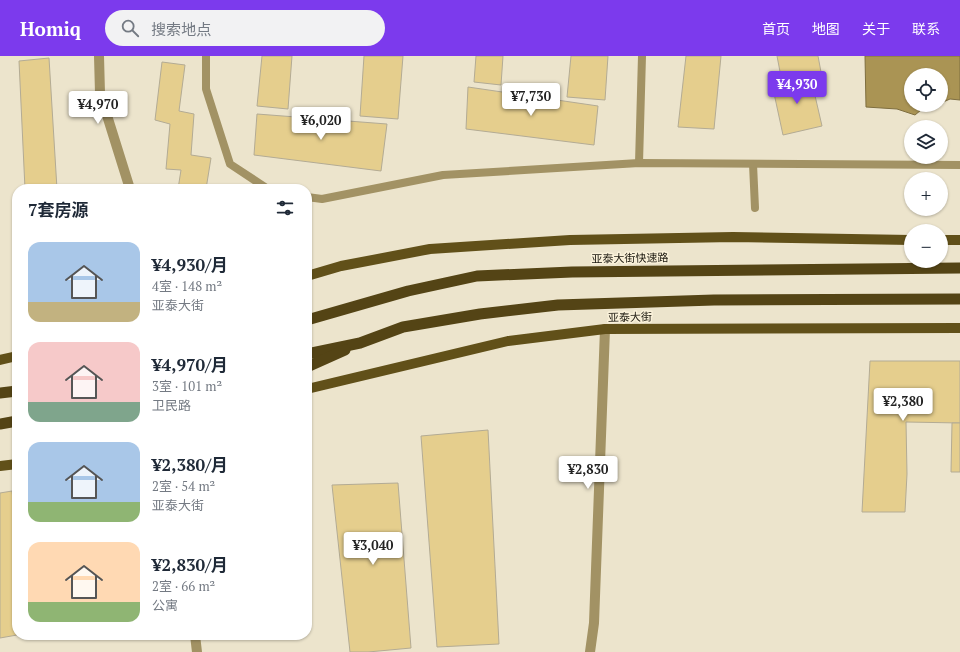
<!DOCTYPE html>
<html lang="zh">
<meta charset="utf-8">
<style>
:root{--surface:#fff;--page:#f2f2f3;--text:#1f2937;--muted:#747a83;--accent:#7c3aed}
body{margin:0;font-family:"PT Serif","Noto Sans SC",serif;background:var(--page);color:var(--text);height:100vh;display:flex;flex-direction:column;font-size:15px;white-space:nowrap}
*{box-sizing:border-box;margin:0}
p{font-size:13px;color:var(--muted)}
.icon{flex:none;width:22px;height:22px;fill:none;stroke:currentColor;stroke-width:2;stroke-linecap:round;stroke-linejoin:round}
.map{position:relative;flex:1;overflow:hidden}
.details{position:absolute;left:12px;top:128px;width:300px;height:456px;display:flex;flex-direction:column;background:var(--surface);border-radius:16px;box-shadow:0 1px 3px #0004}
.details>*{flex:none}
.controls{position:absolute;left:904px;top:12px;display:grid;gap:8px}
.controls a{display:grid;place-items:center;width:44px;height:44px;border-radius:50%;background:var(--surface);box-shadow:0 1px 3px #0004;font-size:20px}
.price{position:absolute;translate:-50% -34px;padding:0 9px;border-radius:4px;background:#fff;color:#222;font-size:13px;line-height:26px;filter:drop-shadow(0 1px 2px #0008)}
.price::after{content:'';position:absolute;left:50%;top:24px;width:12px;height:9px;margin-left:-6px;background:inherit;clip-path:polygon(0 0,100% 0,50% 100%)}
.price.current{background:var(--accent);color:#fff}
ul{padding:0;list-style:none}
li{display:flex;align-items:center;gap:12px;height:100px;padding:0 16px}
li span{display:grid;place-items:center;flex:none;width:112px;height:80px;border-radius:12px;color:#555}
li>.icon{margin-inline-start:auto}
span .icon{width:48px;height:48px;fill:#fffc;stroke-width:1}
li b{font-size:17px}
h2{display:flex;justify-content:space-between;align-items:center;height:48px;padding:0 16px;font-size:17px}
header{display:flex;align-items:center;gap:24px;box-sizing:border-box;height:56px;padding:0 20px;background:var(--accent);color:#fff}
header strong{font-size:19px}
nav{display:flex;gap:22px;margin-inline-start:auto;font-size:14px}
.search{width:280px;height:36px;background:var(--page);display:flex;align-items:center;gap:10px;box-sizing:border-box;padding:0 14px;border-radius:22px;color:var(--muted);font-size:15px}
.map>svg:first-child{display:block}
</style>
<header>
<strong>Homiq</strong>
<div class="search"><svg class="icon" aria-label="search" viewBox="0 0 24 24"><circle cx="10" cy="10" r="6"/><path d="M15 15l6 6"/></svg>搜索地点</div>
<nav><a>首页</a><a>地图</a><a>关于</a><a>联系</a></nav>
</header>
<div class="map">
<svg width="960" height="596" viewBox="0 0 960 596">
<rect width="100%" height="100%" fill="#ece4cc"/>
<!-- water -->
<polygon fill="#aa9454" stroke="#7e6e3f" points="865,0 960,0 960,44 950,43 941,47 941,19 911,19 911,49 927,49 915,59 897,53 866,51"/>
<!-- building -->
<g fill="#e5ce8d" stroke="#b3ab94">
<polygon points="262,0 292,0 288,53 257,50"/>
<polygon points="364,0 403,0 398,63 360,60"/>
<polygon points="476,0 503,0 501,29 474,26"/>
<polygon points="571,0 608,0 605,44 567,41"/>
<polygon points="686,0 721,0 714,73 678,71"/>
<polygon points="777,0 818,0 821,16 782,26"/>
<polygon points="49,2 57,133 25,133 19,5"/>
<polygon points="162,6 185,9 179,55 194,58 191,99 211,102 206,133 178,133 181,114 166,113 170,68 155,64"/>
<polygon points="810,18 822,70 783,79 772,28"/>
<polygon points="468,31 598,50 594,89 466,73"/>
<polygon points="257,58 387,68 381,115 254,99"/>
<polygon points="870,305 960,305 960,367 906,366 907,418 905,456 862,456"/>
<polygon points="952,367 960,367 960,416 951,416"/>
<polygon points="488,374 499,588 437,591 421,380"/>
<polygon points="398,427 411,592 368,596 350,596 332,429"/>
<polygon points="12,435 17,474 17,579 0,582 0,437"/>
</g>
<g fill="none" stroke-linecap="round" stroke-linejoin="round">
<!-- service -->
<g stroke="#a29264" stroke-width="8">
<polyline points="206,0 206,33 230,108 268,133"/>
<polyline points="639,107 642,0"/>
<polyline points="753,108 755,152"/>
<polyline points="307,141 322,143 443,119 639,107 960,109"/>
</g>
<!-- minor -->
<polyline stroke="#a29264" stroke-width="10" points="590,596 594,567 605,273"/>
<!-- tertiary -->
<g stroke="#a29264" stroke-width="10">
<polyline points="99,0 100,37 130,133"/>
<polyline points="195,579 197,596"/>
</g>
<!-- primary -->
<g stroke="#615019" stroke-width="10">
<polyline points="941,184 960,184"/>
<polyline points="307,220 341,210 430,193 570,184 733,181 911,184"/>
<polyline points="0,304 17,300"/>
<polyline points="307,333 508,285 605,273 960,272"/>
<polyline points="0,410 17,408"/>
</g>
<!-- trunk -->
<g stroke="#544415" stroke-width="11">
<polyline points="307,264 408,235 477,220 572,216 960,212"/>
<polyline points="307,298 360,287 403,271 480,258 558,249 714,244 960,243"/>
<polyline points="307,311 345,294"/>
<polyline points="0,337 17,335"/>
<polyline points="0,368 17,365"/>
</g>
</g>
<g text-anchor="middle" stroke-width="3" stroke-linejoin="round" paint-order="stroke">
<!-- street labels -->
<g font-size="11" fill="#19160d" stroke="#faf1d9">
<text transform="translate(630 202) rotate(-1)" y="4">亚泰大街快速路</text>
<text transform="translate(630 261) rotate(-1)" y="4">亚泰大街</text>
</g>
</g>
</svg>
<div class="controls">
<a><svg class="icon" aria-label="locate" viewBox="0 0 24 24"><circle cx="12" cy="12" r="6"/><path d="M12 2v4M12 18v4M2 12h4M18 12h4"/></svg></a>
<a><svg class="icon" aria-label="layers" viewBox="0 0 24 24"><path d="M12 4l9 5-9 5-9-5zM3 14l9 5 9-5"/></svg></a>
<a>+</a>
<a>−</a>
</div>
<b class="price current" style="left:797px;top:49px">¥4,930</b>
<b class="price" style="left:531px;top:61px">¥7,730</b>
<b class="price" style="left:98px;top:69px">¥4,970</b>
<b class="price" style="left:321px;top:85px">¥6,020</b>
<b class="price" style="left:903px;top:366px">¥2,380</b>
<b class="price" style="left:588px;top:434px">¥2,830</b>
<b class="price" style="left:373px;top:510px">¥3,040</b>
<section class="details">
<h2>7套房源<svg class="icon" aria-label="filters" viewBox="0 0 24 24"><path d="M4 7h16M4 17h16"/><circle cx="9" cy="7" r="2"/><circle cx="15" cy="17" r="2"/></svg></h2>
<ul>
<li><span style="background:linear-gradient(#a9c7e8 75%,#c2b280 0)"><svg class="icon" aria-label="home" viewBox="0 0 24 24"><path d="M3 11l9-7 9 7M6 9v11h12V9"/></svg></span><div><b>¥4,930/月</b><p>4室 · 148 m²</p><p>亚泰大街</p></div></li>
<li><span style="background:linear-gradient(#f6c9c9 75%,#7fa58c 0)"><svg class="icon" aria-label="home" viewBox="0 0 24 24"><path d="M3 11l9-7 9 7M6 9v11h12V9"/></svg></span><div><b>¥4,970/月</b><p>3室 · 101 m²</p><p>卫民路</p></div></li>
<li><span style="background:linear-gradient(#a9c7e8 75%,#8fb573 0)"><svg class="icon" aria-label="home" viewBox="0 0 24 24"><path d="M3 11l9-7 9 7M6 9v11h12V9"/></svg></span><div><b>¥2,380/月</b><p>2室 · 54 m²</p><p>亚泰大街</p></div></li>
<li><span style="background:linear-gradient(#ffd9b3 75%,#8fb573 0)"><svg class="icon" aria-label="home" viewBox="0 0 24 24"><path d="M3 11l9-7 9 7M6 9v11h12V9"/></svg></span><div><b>¥2,830/月</b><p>2室 · 66 m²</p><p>公寓</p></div></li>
</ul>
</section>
</div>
